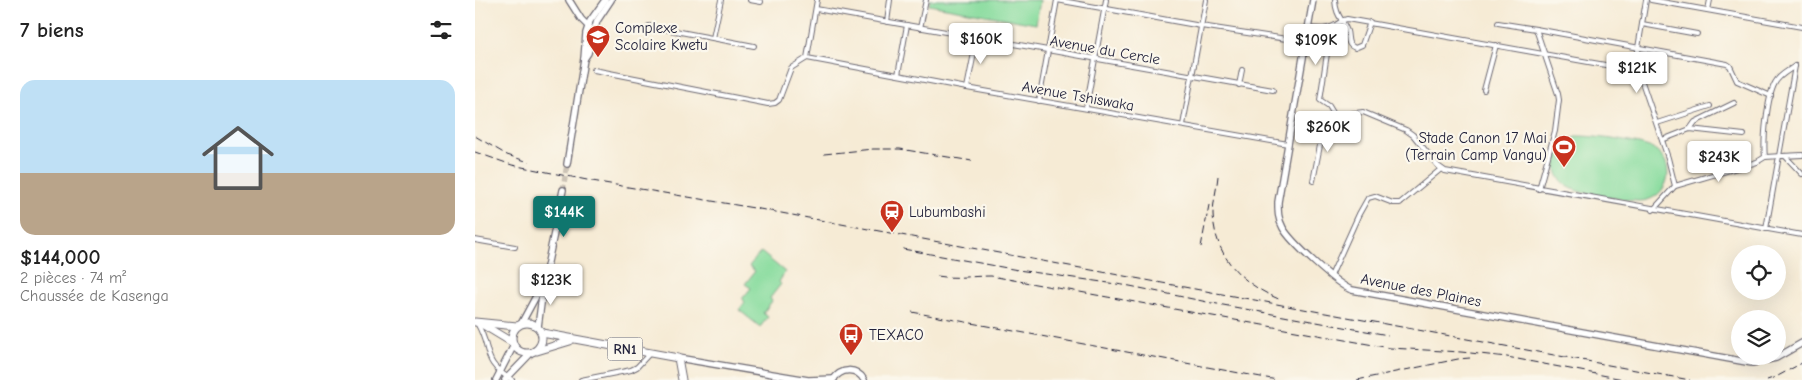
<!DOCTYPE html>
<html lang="fr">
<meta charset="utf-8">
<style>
:root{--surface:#fff;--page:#f2f2f2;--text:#222;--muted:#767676;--accent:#0f766e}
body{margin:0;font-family:"Comic Neue",sans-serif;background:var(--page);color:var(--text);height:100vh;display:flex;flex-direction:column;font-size:19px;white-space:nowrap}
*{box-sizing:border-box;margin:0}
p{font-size:16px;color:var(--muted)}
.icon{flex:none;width:28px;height:28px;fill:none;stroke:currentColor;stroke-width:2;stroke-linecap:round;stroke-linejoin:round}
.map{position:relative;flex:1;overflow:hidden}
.drawer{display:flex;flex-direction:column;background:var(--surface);width:475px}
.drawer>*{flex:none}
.buttons{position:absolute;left:1256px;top:245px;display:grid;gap:10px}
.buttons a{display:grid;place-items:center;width:55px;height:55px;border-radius:50%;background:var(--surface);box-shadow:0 5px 20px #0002;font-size:25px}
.price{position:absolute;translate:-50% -42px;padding:0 11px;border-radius:5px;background:#fff;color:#222;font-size:16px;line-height:32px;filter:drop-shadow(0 1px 2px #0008)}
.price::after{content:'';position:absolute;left:50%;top:30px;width:15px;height:11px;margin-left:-8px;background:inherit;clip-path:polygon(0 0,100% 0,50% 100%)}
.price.on{background:var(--accent);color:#fff}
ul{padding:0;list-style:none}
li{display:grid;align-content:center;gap:10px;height:265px;padding:0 20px}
li span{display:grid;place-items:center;height:155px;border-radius:15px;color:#555}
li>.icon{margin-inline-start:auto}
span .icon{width:90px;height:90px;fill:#fffc;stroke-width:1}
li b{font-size:21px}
h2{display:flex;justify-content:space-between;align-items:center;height:60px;padding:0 20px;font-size:21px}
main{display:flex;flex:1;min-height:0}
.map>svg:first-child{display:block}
</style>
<main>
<section class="drawer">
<h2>7 biens<svg class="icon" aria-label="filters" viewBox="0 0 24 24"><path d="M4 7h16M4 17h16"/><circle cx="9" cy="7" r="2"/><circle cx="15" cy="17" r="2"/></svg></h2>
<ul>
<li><span style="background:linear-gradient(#bfe0f5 60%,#b9a48a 0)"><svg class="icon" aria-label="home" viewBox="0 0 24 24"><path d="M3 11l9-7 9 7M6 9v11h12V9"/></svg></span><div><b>$144,000</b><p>2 pièces · 74 m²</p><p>Chaussée de Kasenga</p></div></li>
</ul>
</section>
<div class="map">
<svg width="1327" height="380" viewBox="0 0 1327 380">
<rect width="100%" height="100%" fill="#fbf7ec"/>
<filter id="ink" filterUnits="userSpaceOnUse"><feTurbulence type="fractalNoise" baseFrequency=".02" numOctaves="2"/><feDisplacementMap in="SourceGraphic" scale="10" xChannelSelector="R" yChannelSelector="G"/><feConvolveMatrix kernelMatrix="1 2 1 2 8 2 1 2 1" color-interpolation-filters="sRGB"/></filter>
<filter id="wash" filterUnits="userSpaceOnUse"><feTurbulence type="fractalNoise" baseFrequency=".0096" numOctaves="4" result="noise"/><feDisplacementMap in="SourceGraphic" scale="20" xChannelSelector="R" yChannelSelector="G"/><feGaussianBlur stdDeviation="1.12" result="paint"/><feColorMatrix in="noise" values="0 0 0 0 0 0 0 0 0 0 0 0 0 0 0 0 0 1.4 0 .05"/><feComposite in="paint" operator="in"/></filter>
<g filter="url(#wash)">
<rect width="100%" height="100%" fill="#f6ebd5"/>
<!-- green -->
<g fill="#88dc9e" stroke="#557f6c">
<polygon points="455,0 565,0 561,24 454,5"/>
<path d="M1103,136C1119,136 1171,142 1182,151C1204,169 1190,202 1163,201C1153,201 1142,198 1132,197C1110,193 1077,191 1081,159C1083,146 1093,140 1103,136Z"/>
<polygon points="286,252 310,272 304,282 306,284 295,298 297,301 288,313 293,317 285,327 264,310 270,302 267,299 276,288 270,284 280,271 274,266"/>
</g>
</g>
<g filter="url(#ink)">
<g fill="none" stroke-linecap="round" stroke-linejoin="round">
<!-- secondary-tunnel -->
<polyline stroke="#ccc3b6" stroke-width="5.5" stroke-dasharray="5.5 3" stroke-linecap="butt" points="88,190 92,164"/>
<defs>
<g id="street">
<polyline points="275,0 286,2"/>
<polyline points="582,0 726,26 831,42"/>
<path d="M860,0C861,16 867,18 872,31C874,39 871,44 880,48L887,45L895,22"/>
<polyline points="1171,0 1163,48 1163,63 1167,82 1193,158 1200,186"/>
<polyline points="1176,0 1327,27"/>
<polyline points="341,9 798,90"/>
<polyline points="1233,10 1235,0"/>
<polyline points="412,22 415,0"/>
<polyline points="1023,23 1061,29 1083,94 1084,100 1080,131 1064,189"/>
<polyline points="1167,24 1222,34"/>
<polyline points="174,26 279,46"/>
<polyline points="856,27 845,100 854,106 860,116"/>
<polyline points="445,28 451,0"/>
<path d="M833,28C841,29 851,30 858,26C864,24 866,20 872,19L1164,71"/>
<polyline points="1061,29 1252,64 1255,66 1262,81 1296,96"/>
<polyline points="238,38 246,0"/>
<polyline points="332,58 492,88 813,144"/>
<polyline points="332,58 342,0"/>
<polyline points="119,70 293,104 300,103 304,100 316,68 332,58"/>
<polyline points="423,75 432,25"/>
<polyline points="764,85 767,70"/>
<polyline points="492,88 502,38"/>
<polyline points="1009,90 1021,45"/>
<polyline points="564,101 582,0"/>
<polyline points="611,108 631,0"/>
<polyline points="1182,123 1235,106"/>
<polyline points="708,125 731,0"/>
<polyline points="1215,129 1220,122 1259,103"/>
<polyline points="1187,140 1215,129 1269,135"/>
<polyline points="1310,156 1327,174"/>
<path d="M1290,157C1288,141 1292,97 1300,83C1304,75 1313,71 1320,66"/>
<polyline points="838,181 850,120 860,116 888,112 931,130 938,135 963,166 970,171 1327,235"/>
<polyline points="1178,210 1200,186 1282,162 1290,157 1327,155"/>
<polyline points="1291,229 1320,66"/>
<polyline points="0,240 40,247"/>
<polyline points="856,276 884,214 893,198 900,196 918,203 925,203 966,169"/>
<path d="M2,323C18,350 5,361 37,380"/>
<polyline points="106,380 156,370 162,367 175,353"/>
</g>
<g id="secondary">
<polyline points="94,0 106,19 115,28"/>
<path d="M838,0L803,202C803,212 803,219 808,228C816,242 862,285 877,290L1277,363L1301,358L1327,343"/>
<polyline points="109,59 113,53 122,21 136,0"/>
<polyline points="92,164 109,59 111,33 115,21 130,0"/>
<polyline points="46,324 67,285"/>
<polyline points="63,327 69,281 88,190"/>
<polyline points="203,358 333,380 359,379"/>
<polyline points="21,380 39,345"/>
<polyline points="30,380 56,353"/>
<path d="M358,380C366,368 381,367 389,380"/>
</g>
<g id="highway">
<polyline points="0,322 42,326"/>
<circle cx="52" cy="338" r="15"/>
<polyline points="5,323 38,343"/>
<polyline points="67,333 203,358 207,380"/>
<polyline points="62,351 95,341"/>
</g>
</defs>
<!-- street casing -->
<use href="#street" stroke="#6c6871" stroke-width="6"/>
<!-- secondary casing -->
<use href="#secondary" stroke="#6c6871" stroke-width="8"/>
<!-- highway casing -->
<use href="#highway" stroke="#6c6871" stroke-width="9"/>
<!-- street -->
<use href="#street" stroke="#fff" stroke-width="4"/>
<!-- secondary -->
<use href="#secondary" stroke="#fff" stroke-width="5.5"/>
<!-- highway -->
<use href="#highway" stroke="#fff" stroke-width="7"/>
<!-- rail -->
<g stroke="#22223b" stroke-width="1" stroke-dasharray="8 4" stroke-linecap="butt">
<polyline points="0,136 32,155 54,162"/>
<polyline points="0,152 37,165 117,181 279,208 1215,380"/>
<polyline points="349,154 398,149 425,149 497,161"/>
<path d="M743,176C742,188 738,202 738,214C740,258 767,284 806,300"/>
<polyline points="726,247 734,205"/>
<polyline points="428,249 543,270 655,286 737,303 913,335"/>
<path d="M462,276C480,279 497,276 516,276L915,348L986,352L1032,357L1153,380"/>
<polyline points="437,312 802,380"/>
<polyline points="882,380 983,359 995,358"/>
<polyline points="1292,380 1301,377 1327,363"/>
</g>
</g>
</g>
<!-- icons -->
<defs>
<symbol id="school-pin" viewBox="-11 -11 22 30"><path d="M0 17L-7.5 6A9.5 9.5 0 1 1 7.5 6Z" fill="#c8321e" stroke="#fbf7ec"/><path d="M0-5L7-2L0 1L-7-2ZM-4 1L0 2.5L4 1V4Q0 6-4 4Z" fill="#fff"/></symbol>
<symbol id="stadium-pin" viewBox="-11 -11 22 30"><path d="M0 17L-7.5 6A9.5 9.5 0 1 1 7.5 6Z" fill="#c8321e" stroke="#fbf7ec"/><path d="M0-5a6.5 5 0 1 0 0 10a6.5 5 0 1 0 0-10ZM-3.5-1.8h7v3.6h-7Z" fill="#fff"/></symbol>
<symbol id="station-pin" viewBox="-11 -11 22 30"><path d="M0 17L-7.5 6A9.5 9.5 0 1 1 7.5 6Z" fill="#c8321e" stroke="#fbf7ec"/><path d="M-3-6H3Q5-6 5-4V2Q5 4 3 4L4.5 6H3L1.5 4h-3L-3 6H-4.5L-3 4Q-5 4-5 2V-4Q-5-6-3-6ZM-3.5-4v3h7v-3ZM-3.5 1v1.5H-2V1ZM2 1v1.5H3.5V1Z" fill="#fff"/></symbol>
<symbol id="bus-pin" viewBox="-11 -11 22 30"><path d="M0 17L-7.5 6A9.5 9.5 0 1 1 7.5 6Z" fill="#c8321e" stroke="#fbf7ec"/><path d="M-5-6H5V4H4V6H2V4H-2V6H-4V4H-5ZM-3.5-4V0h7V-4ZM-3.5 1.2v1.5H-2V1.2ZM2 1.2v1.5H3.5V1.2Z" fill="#fff"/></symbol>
</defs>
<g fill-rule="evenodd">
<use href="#school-pin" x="109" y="23" width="28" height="38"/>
<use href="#stadium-pin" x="1075" y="133" width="28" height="38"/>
<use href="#station-pin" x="403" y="198" width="28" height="38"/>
<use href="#bus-pin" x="362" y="321" width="28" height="38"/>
</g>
<g text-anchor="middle" stroke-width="4.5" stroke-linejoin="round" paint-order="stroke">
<!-- shield labels -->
<rect fill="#fbf7ec" stroke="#636270" stroke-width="1" x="132.5" y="337.5" width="35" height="23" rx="4"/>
<g font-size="14" font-weight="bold" fill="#22223b">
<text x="150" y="354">RN1</text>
</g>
<!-- poi labels -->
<g font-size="15" fill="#22223b" stroke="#fbf7ec" text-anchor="start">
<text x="140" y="33">Complexe<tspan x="140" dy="17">Scolaire Kwetu</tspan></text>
<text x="1072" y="143" text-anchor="end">Stade Canon 17 Mai<tspan x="1072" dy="17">(Terrain Camp Vangu)</tspan></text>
<text x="434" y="217">Lubumbashi</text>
<text x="394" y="340">TEXACO</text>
</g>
<!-- street labels -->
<g font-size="15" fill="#22223b" stroke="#fbf7ec">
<text transform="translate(630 50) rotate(10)" y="5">Avenue du Cercle</text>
<text transform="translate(603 96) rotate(10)" y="5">Avenue Tshiswaka</text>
<text transform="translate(946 290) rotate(11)" y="5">Avenue des Plaines</text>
</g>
</g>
</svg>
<div class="buttons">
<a><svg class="icon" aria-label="locate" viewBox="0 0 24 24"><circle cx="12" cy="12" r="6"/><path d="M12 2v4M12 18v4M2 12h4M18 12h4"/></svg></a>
<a><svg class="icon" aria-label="layers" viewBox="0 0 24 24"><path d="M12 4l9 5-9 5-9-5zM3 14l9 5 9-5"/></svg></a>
</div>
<b class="price" style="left:506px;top:65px">$160K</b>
<b class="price" style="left:841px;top:66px">$109K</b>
<b class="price" style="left:1162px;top:94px">$121K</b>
<b class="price" style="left:853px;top:153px">$260K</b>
<b class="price" style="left:1244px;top:183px">$243K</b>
<b class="price on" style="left:89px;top:238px">$144K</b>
<b class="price" style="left:76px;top:306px">$123K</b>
</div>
</main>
